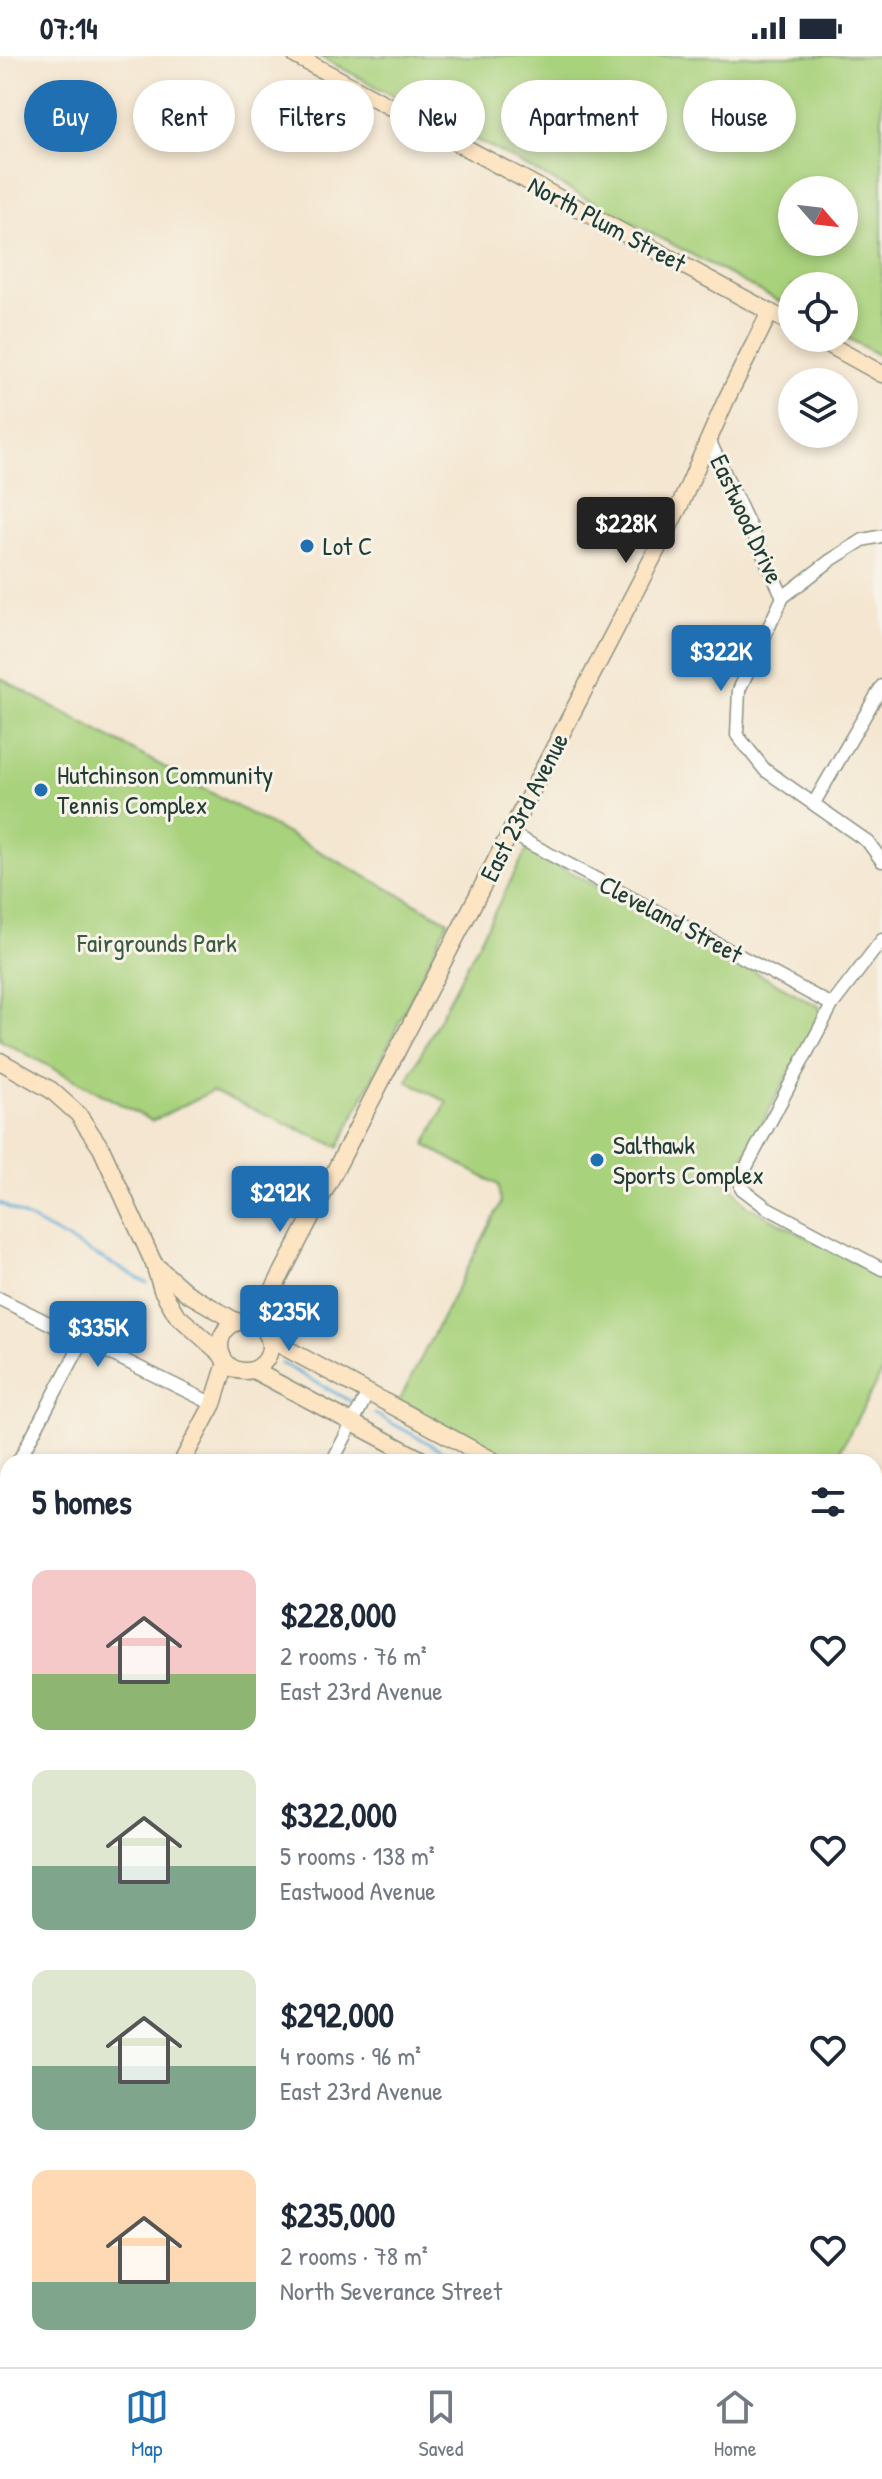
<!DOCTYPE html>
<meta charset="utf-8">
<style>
:root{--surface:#fff;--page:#f2f2f3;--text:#1f2937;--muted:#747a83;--line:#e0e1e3;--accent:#1f6fb2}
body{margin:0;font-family:"Patrick Hand",sans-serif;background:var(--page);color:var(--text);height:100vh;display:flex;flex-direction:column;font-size:30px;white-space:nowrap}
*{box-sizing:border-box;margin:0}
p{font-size:26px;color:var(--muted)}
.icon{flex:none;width:44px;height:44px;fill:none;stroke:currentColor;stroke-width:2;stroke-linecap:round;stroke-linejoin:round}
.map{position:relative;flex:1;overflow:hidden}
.sheet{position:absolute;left:0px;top:1398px;width:882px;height:914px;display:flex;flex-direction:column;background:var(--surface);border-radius:24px 24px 0 0;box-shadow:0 4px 12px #0003}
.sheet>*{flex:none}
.banner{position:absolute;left:24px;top:24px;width:834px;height:72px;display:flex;gap:16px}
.needle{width:52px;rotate:118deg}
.controls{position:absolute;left:778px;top:120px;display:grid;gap:16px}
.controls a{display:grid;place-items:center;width:80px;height:80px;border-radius:50%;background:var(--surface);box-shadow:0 4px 12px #0003;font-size:40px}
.price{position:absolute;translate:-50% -68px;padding:0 18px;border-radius:8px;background:var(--accent);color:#fff;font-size:26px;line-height:52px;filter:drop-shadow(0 2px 4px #0008)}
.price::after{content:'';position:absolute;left:50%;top:48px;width:24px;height:18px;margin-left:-12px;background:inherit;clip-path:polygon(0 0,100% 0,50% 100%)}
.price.on{background:#222;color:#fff}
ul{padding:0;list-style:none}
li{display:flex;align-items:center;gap:24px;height:200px;padding:0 32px}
li span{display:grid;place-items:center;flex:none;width:224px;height:160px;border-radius:16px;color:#555}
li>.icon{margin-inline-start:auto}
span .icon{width:96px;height:96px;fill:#fffc;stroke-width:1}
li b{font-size:34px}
h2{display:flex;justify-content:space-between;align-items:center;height:96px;padding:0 32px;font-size:34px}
.tag{padding:0 28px;border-radius:36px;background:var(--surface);box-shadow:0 4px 12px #0003;font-size:28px;line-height:72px}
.tag.on{background:var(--accent);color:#fff}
.status{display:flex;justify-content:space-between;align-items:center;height:56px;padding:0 40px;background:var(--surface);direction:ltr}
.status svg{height:22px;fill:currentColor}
.menu{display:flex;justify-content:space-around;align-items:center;height:112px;border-top:2px solid var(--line);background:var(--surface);font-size:22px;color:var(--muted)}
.menu a{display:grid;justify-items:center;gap:4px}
.menu .on{color:var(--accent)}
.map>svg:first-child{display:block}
</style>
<div class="status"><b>07:14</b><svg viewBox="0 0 49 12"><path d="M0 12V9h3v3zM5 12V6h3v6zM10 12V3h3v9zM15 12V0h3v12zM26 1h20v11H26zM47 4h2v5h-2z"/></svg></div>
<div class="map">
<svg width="882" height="2311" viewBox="0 0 882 2311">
<rect width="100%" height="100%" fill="#f7f3e8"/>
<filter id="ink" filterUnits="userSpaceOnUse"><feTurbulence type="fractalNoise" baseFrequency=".0125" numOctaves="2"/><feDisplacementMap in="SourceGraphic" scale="16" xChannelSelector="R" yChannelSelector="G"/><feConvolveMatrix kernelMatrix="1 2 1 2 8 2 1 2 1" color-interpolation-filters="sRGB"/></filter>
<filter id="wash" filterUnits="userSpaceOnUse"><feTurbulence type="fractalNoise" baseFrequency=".006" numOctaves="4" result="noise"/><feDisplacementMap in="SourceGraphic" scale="32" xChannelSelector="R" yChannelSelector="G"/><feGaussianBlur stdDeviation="1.8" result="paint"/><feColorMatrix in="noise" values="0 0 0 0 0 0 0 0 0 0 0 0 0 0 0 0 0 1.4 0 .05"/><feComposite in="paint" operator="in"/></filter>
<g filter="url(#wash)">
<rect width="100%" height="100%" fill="#f4e6d0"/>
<!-- green -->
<g fill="#a9d27d" stroke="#648858" stroke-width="2" fill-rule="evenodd">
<path d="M319,0H882V301L844,280V230H792V252ZM792,134H844V186H792Z"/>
<polygon points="0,622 448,865 339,1091 212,1035 152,1065 0,984"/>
<polygon points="527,793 820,951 820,959 734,1120 733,1132 746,1149 882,1221 882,1316 834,1406 508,1406 398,1347 501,1147 498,1129 425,1089 447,1046 407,1025"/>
</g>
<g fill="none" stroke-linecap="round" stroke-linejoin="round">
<!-- stream -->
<g stroke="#5cabd6" stroke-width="3">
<polyline points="0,1147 147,1227"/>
<polyline points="281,1307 350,1345"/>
<polyline points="375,1358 463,1406"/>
<polyline points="874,1628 882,1632"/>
</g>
</g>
</g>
<g filter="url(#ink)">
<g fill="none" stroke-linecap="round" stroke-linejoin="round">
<defs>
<g id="street">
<polyline points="710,386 783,541"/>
<polyline points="882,480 863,484 831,504 783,541 739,634 737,679 765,714 868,786 882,805"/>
<polyline points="814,747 882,630"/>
<polyline points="510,777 832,949"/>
<polyline points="882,884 832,949 742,1119 741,1132 766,1151 882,1213"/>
<polyline points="0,1243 213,1348"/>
<polyline points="18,1406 82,1286"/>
<polyline points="332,1406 368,1337"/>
<polyline points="0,1441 8,1426"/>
<polyline points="874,1511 882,1496"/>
<polyline points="874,1806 882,1810"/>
<polyline points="874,1975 882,1959"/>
<polyline points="0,1976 8,1980"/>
<polyline points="110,2311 113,2304"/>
<polyline points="191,2311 194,2304"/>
<polyline points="339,2311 343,2304"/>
<polyline points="483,2311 487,2304"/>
<polyline points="628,2311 632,2304"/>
</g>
<g id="secondary">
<polyline points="296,0 792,268"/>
<polyline points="817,282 882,318"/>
<polyline points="0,1005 51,1034 78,1058 101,1092 154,1208 162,1234 176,1258 222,1299"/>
<polyline points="154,1208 187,1237 237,1266"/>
<circle cx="245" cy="1290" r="25"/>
<polyline points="263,1272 269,1242 680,449 726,344 770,256"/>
<polyline points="269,1283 496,1406"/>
<polyline points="253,1314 426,1406"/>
<polyline points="182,1406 213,1348 226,1307"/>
<polyline points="874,1610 882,1614"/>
<polyline points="874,1649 882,1653"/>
<polyline points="0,1756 8,1741"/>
</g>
</defs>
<!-- street casing -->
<use href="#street" stroke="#8a9282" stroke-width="15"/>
<!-- secondary casing -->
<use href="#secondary" stroke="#8a9282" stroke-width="19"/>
<!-- street -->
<use href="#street" stroke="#fff" stroke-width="12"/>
<!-- secondary -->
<use href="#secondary" stroke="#fde5c4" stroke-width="16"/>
</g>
</g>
<!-- markers -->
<g fill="#1f6fb2" stroke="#f7f3e8" stroke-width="3">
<circle cx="307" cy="490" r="8"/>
<circle cx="41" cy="734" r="8"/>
<circle cx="597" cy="1104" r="8"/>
</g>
<g text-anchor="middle" stroke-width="6" stroke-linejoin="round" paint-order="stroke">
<!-- street labels -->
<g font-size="26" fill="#1f3d34" stroke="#f7f3e8">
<text transform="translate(607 168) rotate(28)" y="9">North Plum Street</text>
<text transform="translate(747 463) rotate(65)" y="9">Eastwood Drive</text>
<text transform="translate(524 751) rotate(-63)" y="9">East 23rd Avenue</text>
<text transform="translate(671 863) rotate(28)" y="9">Cleveland Street</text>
</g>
<!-- poi labels -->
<g font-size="26" fill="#1f3d34" stroke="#f7f3e8" text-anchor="start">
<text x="323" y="499">Lot C</text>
<text x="57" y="728">Hutchinson Community<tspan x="57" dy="30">Tennis Complex</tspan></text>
<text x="613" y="1098">Salthawk<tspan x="613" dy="30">Sports Complex</tspan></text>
</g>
<!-- park labels -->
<g font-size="26" fill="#3b5b43" stroke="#f7f3e8">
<text x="157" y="896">Fairgrounds Park</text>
</g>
</g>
</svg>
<div class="controls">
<a><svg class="needle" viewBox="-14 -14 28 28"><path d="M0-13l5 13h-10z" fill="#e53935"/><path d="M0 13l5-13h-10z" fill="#747a83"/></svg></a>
<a><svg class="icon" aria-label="locate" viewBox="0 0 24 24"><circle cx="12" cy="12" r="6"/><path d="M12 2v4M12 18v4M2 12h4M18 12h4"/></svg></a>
<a><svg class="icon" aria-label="layers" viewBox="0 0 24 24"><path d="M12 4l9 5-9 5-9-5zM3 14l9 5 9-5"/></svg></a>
</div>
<b class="price on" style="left:626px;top:509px">$228K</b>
<b class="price" style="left:721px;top:637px">$322K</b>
<b class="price" style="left:280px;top:1178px">$292K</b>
<b class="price" style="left:289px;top:1297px">$235K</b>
<b class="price" style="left:98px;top:1313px">$335K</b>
<div class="banner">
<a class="tag on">Buy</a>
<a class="tag">Rent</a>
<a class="tag">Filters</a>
<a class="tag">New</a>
<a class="tag">Apartment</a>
<a class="tag">House</a>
</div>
<section class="sheet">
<h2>5 homes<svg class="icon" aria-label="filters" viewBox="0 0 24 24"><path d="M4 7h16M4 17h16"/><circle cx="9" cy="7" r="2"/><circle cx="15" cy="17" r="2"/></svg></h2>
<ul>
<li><span style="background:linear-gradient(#f6c9c9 65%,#8fb573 0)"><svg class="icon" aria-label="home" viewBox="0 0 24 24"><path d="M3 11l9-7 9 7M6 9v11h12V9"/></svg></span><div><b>$228,000</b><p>2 rooms · 76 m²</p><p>East 23rd Avenue</p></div><svg class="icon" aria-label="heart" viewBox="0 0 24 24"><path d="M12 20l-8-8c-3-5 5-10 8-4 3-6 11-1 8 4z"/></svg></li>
<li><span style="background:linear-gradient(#dfe7d0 60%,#7fa58c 0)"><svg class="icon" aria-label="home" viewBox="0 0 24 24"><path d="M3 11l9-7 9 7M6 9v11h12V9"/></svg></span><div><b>$322,000</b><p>5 rooms · 138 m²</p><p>Eastwood Avenue</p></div><svg class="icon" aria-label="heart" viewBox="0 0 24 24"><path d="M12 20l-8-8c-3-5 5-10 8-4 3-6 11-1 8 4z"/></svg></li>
<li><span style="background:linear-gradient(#dfe7d0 60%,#7fa58c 0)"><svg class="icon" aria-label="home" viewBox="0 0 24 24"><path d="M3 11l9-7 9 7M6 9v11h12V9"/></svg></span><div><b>$292,000</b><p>4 rooms · 96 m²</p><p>East 23rd Avenue</p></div><svg class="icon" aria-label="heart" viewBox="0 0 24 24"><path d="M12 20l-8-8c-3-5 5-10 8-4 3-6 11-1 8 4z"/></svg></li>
<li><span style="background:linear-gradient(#ffd9b3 70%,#7fa58c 0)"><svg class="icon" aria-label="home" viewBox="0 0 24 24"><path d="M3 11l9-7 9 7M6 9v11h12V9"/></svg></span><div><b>$235,000</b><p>2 rooms · 78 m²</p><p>North Severance Street</p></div><svg class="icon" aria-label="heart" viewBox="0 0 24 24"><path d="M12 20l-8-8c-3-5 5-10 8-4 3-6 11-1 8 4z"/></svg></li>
</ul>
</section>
</div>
<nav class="menu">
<a class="on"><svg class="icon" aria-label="map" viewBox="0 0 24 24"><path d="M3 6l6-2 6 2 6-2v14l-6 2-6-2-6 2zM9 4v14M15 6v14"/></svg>Map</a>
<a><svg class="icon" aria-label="saved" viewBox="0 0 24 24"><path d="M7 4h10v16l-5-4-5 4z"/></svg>Saved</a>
<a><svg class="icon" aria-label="home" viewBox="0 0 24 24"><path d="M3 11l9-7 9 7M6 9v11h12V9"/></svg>Home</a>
</nav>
